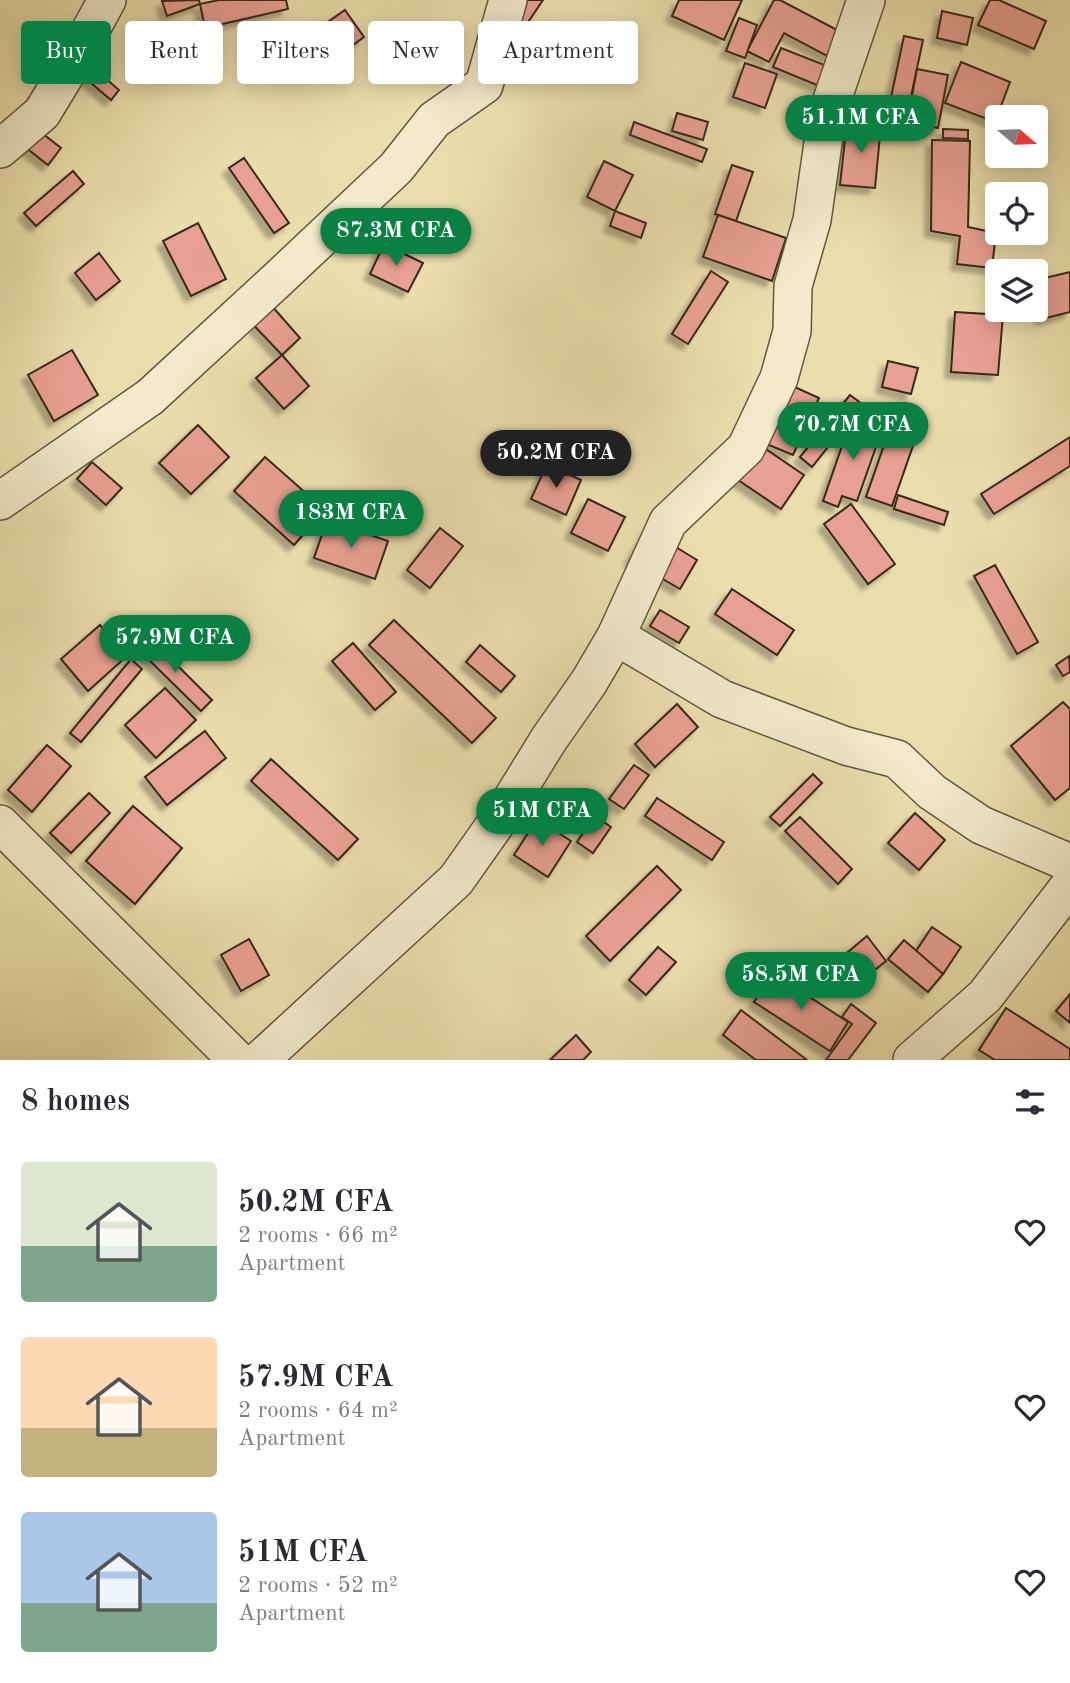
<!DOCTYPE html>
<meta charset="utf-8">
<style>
:root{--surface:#fff;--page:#f7f7f7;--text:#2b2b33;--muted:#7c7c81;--accent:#0b8043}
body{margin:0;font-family:"Old Standard TT",serif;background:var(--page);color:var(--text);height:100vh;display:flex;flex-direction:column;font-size:26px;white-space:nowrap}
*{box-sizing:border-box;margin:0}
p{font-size:23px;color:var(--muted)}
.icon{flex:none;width:38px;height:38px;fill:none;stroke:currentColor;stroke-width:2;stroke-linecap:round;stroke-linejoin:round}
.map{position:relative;height:1060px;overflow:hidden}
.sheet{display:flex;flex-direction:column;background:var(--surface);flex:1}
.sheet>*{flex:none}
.banner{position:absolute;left:21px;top:21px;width:700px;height:63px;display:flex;gap:14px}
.needle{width:46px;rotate:109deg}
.buttons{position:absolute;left:985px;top:105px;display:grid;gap:14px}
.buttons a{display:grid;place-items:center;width:63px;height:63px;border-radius:7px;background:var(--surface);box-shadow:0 4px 18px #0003;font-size:35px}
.price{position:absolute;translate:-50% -60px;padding:0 16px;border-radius:24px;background:var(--accent);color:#fff;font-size:23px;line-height:46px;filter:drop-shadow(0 2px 4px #0008)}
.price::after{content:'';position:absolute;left:50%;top:42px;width:21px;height:16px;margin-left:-10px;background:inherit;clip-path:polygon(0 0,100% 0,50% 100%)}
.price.on{background:#222;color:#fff}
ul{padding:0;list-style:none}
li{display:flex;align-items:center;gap:21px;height:175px;padding:0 21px}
li span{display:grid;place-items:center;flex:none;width:196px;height:140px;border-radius:7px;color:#555}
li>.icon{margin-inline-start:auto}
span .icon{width:84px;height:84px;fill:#fffc;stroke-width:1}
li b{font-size:30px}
h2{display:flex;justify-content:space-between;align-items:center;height:84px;padding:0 21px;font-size:30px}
.tag{padding:0 24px;border-radius:7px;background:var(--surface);box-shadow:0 4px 18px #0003;font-size:24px;line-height:63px}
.tag.on{background:var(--accent);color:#fff}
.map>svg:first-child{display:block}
</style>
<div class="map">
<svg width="1070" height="1060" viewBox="0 0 1070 1060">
<defs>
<filter id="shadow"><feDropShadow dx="-6" dy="6" stdDeviation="2" flood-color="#0004"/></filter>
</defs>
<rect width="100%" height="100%" fill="#ebdead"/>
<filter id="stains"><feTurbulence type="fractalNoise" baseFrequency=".00286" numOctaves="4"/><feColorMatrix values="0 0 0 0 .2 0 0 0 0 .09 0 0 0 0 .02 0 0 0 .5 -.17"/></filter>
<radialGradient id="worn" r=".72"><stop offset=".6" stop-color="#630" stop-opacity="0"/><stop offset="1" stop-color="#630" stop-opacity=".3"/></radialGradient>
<!-- building -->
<g fill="#e8a092" stroke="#382918" stroke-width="2" filter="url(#shadow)">
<polygon points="199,0 200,4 167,16 162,1"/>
<polygon points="219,0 286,0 288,9 205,28 200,4"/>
<polygon points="518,0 543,0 522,31 505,19"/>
<polygon points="679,0 742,0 724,40 672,16"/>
<polygon points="774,0 780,0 841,32 829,57 784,33 769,62 747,51"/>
<polygon points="990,0 999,0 1046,21 1034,49 978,25"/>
<polygon points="345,10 364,37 334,59 315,31"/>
<polygon points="942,11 973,18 967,45 937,38"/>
<polygon points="739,18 757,25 745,58 726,51"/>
<polygon points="904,36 923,40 905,125 886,121"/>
<polygon points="781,48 832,68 824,88 773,67"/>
<polygon points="73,50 119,90 111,100 64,60"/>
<polygon points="961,62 1010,82 995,122 945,103"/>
<polygon points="745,63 777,74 765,108 733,97"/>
<polygon points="917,69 948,75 938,128 907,122"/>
<polygon points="677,113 708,122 703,140 672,131"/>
<polygon points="847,121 881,125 875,188 840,185"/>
<polygon points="634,122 707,149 702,162 630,135"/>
<polygon points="33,126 61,148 48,165 20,143"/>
<polygon points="943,129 968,130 968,139 943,138"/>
<polygon points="932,140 970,141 968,227 996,233 992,268 957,264 960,236 931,231"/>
<polygon points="244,158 289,223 274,233 229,168"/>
<polygon points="604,161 633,175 615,211 587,197"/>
<polygon points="732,165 753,172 736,221 715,214"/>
<polygon points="73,171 84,184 36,226 24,213"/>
<polygon points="615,211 646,223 641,238 610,226"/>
<polygon points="718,215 786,238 772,281 703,257"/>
<polygon points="198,223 226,279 191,296 163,241"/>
<polygon points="384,244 423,263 408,292 370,274"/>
<polygon points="99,253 120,281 96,300 75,273"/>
<polygon points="711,271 728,282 688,344 672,334"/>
<polygon points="1070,272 1070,312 1042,319 1036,293 1036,280"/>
<polygon points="264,297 300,338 282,355 244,315"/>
<polygon points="955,312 1003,315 998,375 951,372"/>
<polygon points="72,350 98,395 54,421 28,375"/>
<polygon points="282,355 309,386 284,409 256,378"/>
<polygon points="888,361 918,368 911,394 882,387"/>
<polygon points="766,374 819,398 793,455 757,440"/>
<polygon points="850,395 862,404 812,467 800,457"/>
<polygon points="852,417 883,427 857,501 842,496 838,507 823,501"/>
<polygon points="198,425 229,457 191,494 159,463"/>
<polygon points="889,431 915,440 892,506 866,497"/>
<polygon points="1070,437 1070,466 994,514 981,494"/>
<polygon points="760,445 804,475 781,509 738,480"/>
<polygon points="265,457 325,510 294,545 234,491"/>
<polygon points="92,462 122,488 106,505 77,479"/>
<polygon points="547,464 581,480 566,515 531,499"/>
<polygon points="898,495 948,512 944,525 894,509"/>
<polygon points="588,499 625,517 608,551 571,533"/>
<polygon points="851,504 895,564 868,584 824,524"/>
<polygon points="327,520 388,541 375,579 314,558"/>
<polygon points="440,528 463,546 430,588 407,570"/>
<polygon points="648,530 697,560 680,589 630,560"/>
<polygon points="995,565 1038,642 1017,654 974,576"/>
<polygon points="732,589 794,630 777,655 715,614"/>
<polygon points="660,610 689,627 679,643 650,626"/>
<polygon points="394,620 496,718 472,743 369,645"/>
<polygon points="100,625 127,656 88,691 61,659"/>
<polygon points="150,638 212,700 201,711 139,650"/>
<polygon points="353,643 396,692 375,710 332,661"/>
<polygon points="480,645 515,676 501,692 466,662"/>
<polygon points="1069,656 1070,672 1063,676 1056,665"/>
<polygon points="131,659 142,669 81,742 70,733"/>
<polygon points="165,688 196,720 156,758 125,725"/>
<polygon points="1063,702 1070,709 1070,788 1055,800 1011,746"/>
<polygon points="677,704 698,727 655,767 635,744"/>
<polygon points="205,731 226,758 167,805 145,777"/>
<polygon points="47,745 71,766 32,812 8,790"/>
<polygon points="271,759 358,839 338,860 251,781"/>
<polygon points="634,765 649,775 624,809 609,799"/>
<polygon points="813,774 822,783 780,826 770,817"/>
<polygon points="89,793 110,813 71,853 50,833"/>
<polygon points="657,798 724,842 712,860 645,816"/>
<polygon points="133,806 182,848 135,904 86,861"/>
<polygon points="915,813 945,840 919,870 888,843"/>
<polygon points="595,816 611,827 593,853 577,842"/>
<polygon points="800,817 852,869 838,884 785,831"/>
<polygon points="537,819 571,841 548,877 514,855"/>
<polygon points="657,866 681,890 610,961 586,936"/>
<polygon points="932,927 961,947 943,974 914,954"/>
<polygon points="867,936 886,961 866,977 848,952"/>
<polygon points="249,939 269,975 241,991 221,955"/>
<polygon points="904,940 943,974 928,992 888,959"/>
<polygon points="658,947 676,962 646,995 629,980"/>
<polygon points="773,973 848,1022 830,1051 754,1002"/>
<polygon points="1070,994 1070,1023 1056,1011"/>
<polygon points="851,1004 876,1023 848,1060 826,1060 852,1024 842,1017"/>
<polygon points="1006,1008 1070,1049 1070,1060 995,1060 979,1050"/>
<polygon points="741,1010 807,1060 756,1060 723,1035"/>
<polygon points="576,1035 591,1052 583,1060 550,1060"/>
</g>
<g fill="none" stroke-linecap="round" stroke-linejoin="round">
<defs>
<g id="minor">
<polyline points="0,149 42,113 76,57 107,0"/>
<polyline points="0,501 150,397 276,281 396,168 434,120 484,85 508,0"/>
<polyline points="616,636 668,522 746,448 779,378 792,331 793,286 812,220 827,115 866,0"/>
<polyline points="0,824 237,1060"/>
<polyline points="260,1060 456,880 504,812 549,739 589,682 616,636 722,699 846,746 897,759 932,792 981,825 1070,863"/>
<polyline points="912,1060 985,996 1070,885"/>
</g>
</defs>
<!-- minor casing -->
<use href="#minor" stroke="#65563d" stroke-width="40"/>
<!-- minor -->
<use href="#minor" stroke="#f2eaca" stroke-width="37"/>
</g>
<rect width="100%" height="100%" filter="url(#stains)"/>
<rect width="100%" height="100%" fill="url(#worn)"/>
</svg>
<div class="buttons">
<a><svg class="needle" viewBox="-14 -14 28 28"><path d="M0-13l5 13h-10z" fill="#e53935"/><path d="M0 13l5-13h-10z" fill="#7c7c81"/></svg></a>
<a><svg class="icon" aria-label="locate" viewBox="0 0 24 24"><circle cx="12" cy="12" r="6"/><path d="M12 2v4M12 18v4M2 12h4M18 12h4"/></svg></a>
<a><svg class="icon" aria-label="layers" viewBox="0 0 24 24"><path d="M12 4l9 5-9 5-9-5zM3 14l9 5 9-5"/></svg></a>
</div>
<b class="price" style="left:861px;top:155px">51.1M CFA</b>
<b class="price" style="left:396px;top:268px">87.3M CFA</b>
<b class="price" style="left:853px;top:462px">70.7M CFA</b>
<b class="price on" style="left:556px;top:490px">50.2M CFA</b>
<b class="price" style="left:351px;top:550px">183M CFA</b>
<b class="price" style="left:175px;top:675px">57.9M CFA</b>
<b class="price" style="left:542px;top:848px">51M CFA</b>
<b class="price" style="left:801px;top:1012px">58.5M CFA</b>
<div class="banner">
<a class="tag on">Buy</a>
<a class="tag">Rent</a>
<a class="tag">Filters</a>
<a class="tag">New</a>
<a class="tag">Apartment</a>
</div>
</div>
<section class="sheet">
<h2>8 homes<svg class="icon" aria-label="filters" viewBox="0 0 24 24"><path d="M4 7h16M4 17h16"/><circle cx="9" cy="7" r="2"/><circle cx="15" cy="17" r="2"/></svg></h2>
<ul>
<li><span style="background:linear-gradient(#dfe7d0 60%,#7fa58c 0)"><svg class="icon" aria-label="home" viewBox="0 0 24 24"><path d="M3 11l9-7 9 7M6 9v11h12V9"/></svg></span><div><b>50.2M CFA</b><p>2 rooms · 66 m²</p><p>Apartment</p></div><svg class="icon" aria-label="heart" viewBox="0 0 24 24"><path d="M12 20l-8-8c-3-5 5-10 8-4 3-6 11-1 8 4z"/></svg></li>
<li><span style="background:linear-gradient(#ffd9b3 65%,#c2b280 0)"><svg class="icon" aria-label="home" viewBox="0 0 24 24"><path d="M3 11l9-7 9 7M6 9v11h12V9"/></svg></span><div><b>57.9M CFA</b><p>2 rooms · 64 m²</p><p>Apartment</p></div><svg class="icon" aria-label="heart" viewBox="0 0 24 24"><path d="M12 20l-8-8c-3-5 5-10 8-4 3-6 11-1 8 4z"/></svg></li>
<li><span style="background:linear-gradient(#a9c7e8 65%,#7fa58c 0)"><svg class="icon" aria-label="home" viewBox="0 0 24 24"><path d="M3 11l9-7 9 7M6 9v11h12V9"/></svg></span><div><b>51M CFA</b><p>2 rooms · 52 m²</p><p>Apartment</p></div><svg class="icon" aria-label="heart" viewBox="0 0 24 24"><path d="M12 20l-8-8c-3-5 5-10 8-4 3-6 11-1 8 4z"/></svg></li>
</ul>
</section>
